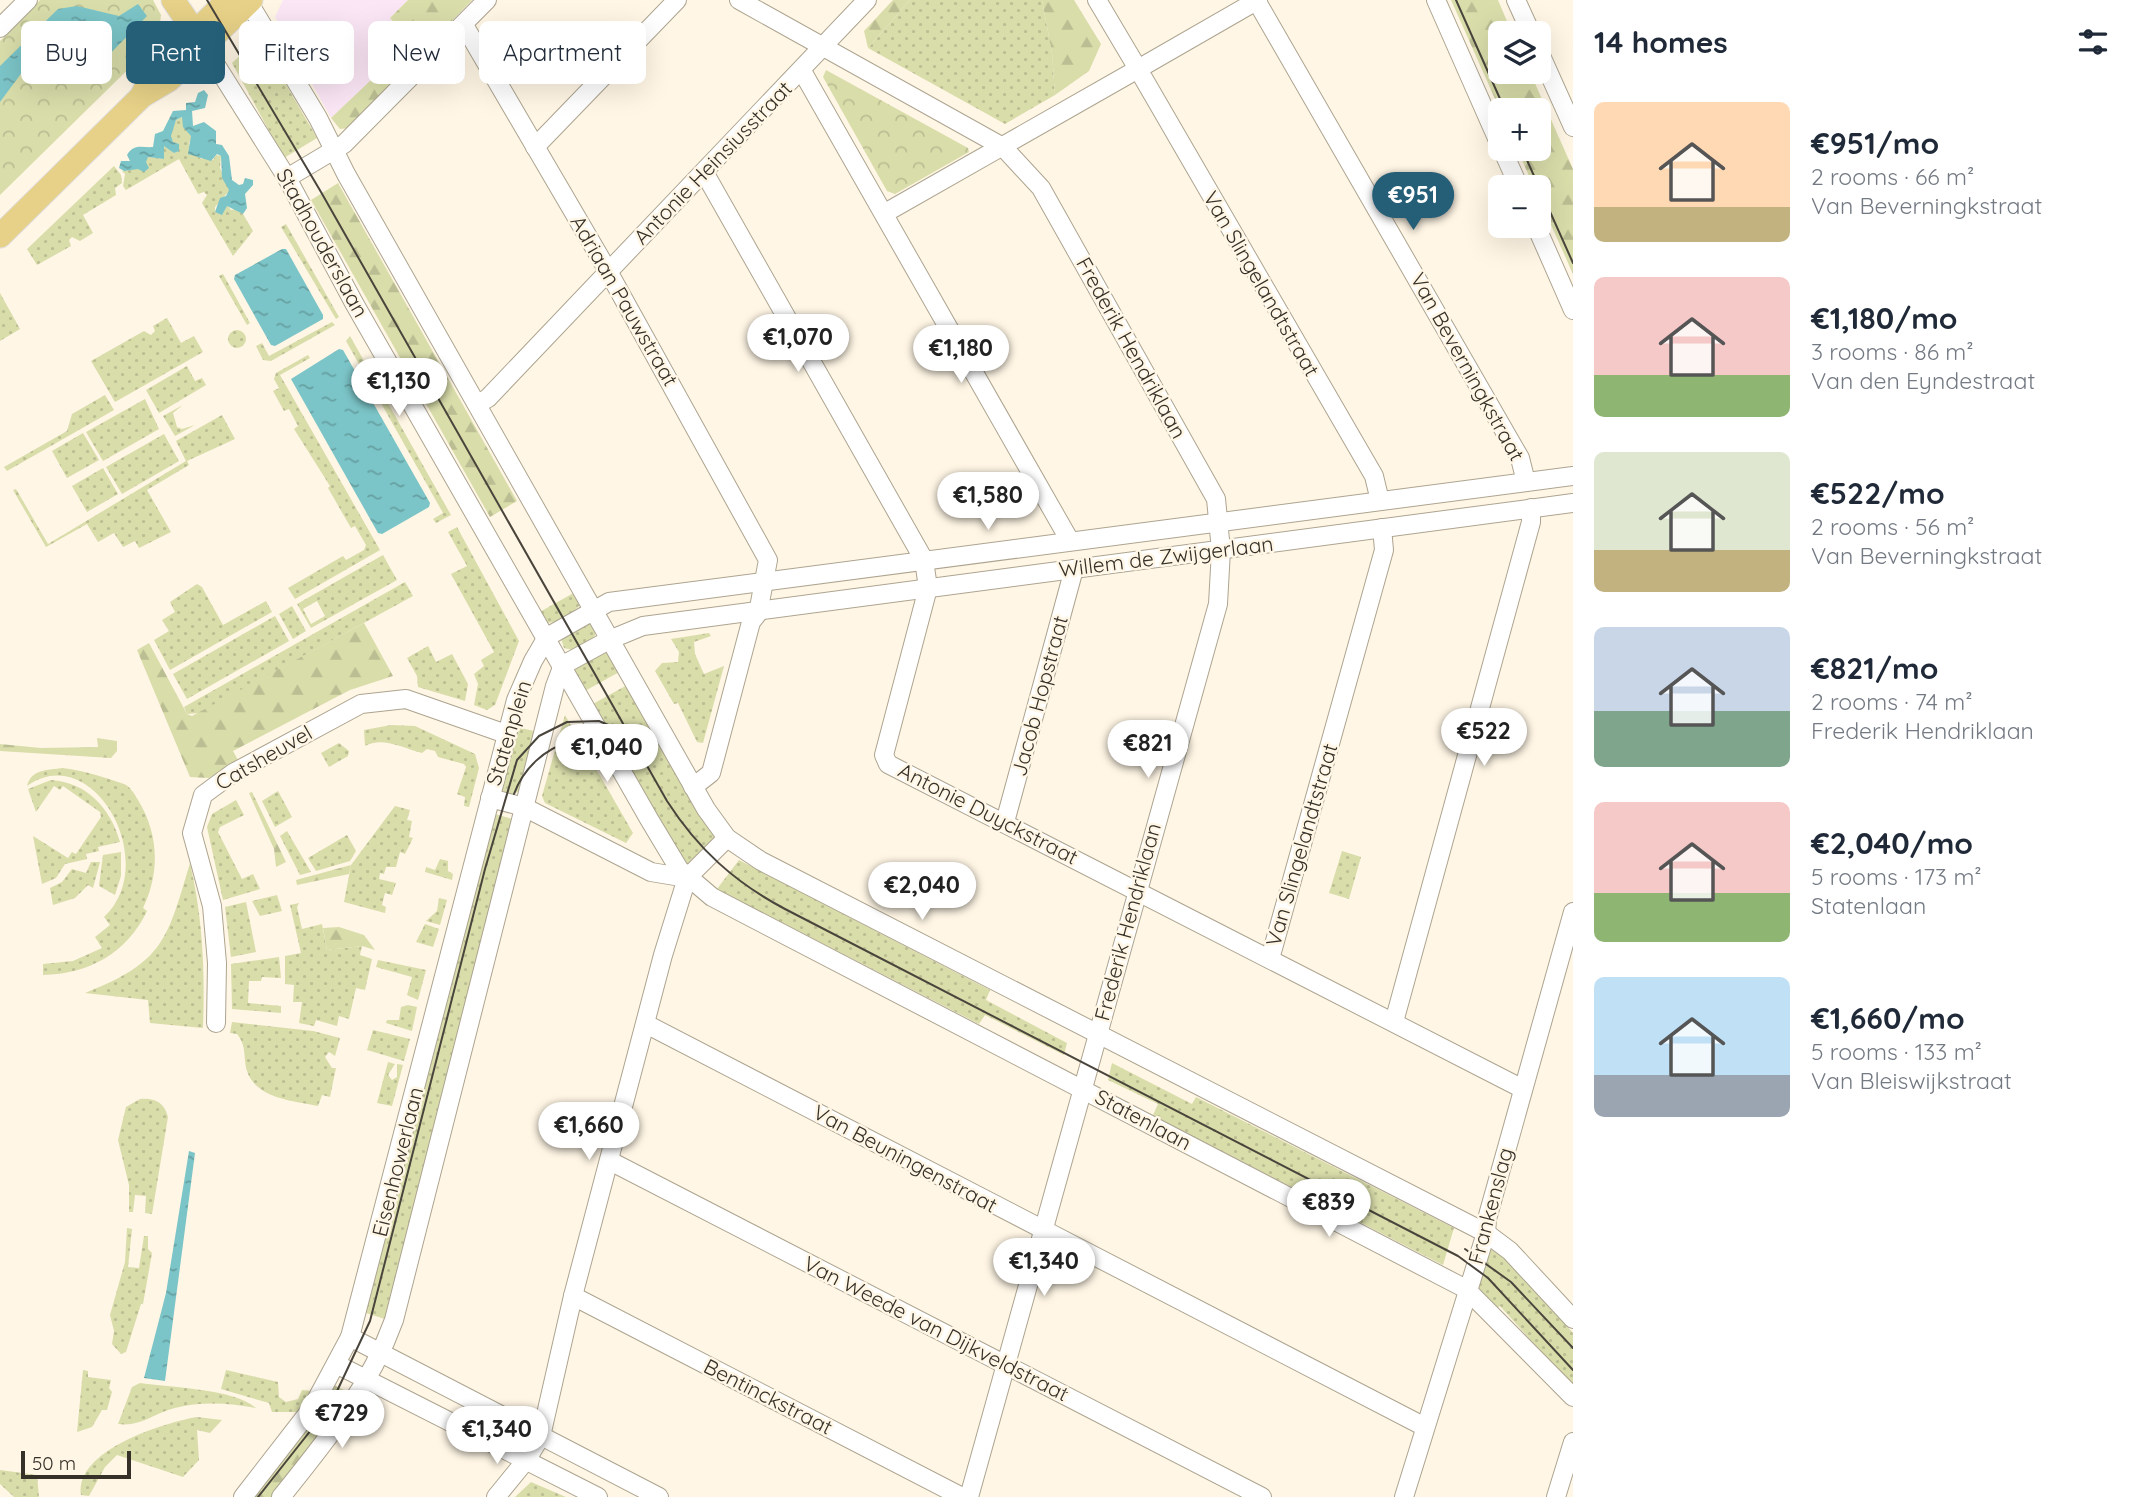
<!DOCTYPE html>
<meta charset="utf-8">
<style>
:root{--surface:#fff;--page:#f6f6f7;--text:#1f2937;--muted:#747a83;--accent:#255e77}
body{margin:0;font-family:Quicksand,sans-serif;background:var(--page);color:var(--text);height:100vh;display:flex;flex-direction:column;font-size:26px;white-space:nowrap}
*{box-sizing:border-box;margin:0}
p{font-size:23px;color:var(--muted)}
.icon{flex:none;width:38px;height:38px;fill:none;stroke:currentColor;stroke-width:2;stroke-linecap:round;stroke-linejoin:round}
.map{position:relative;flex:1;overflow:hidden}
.details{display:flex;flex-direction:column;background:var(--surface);width:560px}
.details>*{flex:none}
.banner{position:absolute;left:21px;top:21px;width:665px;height:63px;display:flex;gap:14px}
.buttons{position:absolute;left:1488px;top:21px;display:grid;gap:14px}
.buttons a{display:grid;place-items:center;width:63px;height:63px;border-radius:10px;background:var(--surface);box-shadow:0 7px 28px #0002;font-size:35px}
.scale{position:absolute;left:21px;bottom:18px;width:110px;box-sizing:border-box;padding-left:7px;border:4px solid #353129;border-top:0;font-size:19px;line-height:24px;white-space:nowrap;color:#353129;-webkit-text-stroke:5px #fff6e5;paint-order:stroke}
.price{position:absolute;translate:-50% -60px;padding:0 16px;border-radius:24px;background:#fff;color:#222;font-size:23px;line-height:46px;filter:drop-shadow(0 2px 4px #0008)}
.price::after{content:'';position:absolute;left:50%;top:42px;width:21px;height:16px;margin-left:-10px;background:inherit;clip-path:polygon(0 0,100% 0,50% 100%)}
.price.selected{background:var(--accent);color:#fff}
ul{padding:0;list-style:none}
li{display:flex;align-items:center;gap:21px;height:175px;padding:0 21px}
li span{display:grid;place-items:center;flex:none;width:196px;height:140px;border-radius:10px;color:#555}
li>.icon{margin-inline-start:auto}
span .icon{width:84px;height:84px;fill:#fffc;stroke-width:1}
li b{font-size:30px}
h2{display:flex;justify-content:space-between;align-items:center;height:84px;padding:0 21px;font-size:30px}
.tag{padding:0 24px;border-radius:10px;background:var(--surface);box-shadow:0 7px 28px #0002;font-size:24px;line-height:63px}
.tag.selected{background:var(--accent);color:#fff}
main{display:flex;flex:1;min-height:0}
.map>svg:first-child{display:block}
</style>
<main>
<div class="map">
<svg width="1573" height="1497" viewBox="0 0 1573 1497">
<defs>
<pattern id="grass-dots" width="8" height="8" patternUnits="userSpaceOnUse" patternTransform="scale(1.75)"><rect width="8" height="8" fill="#d9ddaa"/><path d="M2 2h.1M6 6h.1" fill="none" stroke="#bbbe92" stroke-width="1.8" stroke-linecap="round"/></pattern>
<pattern id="forest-firs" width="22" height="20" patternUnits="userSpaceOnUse" patternTransform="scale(1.75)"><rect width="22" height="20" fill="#d9ddaa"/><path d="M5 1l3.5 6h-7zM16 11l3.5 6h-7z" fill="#bbbe92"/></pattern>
<pattern id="park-crowns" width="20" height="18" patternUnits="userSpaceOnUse" patternTransform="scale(1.75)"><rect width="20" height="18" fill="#d9ddaa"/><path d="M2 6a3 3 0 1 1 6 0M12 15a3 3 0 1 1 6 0" fill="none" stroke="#bbbe92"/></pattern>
<pattern id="water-ripples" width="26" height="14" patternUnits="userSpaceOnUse" patternTransform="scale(1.75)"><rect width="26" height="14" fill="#7bc4c7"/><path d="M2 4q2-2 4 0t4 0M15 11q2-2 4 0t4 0" fill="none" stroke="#66a0a2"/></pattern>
</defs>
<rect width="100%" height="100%" fill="#fff6e5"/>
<!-- commercial -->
<polygon fill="#fbe6f5" points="283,0 408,0 390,18 412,42 331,118 275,17"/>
<!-- grass -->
<g fill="url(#grass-dots)" fill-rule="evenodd">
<polygon points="910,0 1042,0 1052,53 1055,95 1005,124 868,48"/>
<polygon points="259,38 317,138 284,158 232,63"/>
<polygon points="182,117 192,136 189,144 201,159 206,157 213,160 216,155 221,156 220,168 230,190 215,207 215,212 227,205 231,210 236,209 243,214 253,231 233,256 202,203 207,195 204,192 198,194 179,159 126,190 123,186 125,174 122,171 138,168 148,157 164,159 164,146 169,146 174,153 178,151 170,136 176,120"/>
<polygon points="114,166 121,175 122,183 115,188 116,195 83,215 93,233 80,241 72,237 69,240 71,246 37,265 27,249"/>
<polygon points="286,224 339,317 336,319 281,227"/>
<polygon points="223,274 250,323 247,325 219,276"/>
<polygon points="0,293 20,329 0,341"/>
<polygon points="167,318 181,343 194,336 203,352 115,402 91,361 144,331 151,335 155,331 153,326"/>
<polygon points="332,322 335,325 271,361 263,360 256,346 262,343 269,356"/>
<circle cx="237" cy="339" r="9"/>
<polygon points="350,336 451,515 436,523 433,519 443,513 346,341"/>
<polygon points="308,355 310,358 280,375 380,550 295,599 288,588 343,556 346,560 364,550 366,545 355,526 351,528 328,488 330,486 294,429 298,426 289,409 284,411 273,391 279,388 274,379 276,373"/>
<polygon points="187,366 195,381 202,378 206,385 159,413 146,390"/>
<polygon points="105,395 114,410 7,471 4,467 67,431 72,414"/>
<polygon points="145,399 159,429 103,461 86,432"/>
<polygon points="183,405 173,413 177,427 182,429 195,425 175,436 163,416"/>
<polygon points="222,415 235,439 187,461 189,465 147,490 171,532 139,548 135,541 123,547 114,533 98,542 87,524 46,547 13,490 16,489 48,544 186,461 176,441"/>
<polygon points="83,433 99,460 67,478 52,451"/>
<polygon points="164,434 179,461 122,494 106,467"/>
<polygon points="103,468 118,494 87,512 72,486"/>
<polygon points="457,527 519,641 495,705 487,710 474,705 478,684 474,674 484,666 481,660 494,652 451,574 467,566 448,532"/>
<path d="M383,555L397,580L311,628L297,604ZM317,601L325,616L311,624L303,609Z"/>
<polygon points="405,582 413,596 200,713 187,714 184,707"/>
<polygon points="197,584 202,587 223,625 266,601 272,612 170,670 154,640 169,631 162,620 175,612 170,602"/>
<path d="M577,591L581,603C575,613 558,623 546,623L538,613Z"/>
<polygon points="292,606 306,631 293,639 279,614"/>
<polygon points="275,616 289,641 187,699 173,674"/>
<path d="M589,623L596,629C596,644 577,653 564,648L561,638Z"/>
<polygon points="709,633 711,636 694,642 695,654 704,674 724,666 703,743 697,742 678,703 674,704 655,671 662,663 678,662 679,652 671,639"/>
<polygon points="428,646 436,662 452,654 468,684 465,701 418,687 417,676 407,658"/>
<polygon points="606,651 613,652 623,670 583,692 574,671 576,667"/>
<polygon points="629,684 717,836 687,865 681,865 591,705"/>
<polygon points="565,715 633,833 626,843 545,803 542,796"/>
<path d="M391,725L415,726L475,754L479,768L469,807L464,806L465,797L457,794L466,767L464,764L438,757L435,751L427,749L422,753C403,748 382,736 365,746L364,730Z"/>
<polygon points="513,726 538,732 523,790 510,795 503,791 499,781"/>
<polygon points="339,743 349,751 348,756 329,767 321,753"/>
<path d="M63,768C85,771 104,777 124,784C130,786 135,795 138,800C159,834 160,873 143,908L147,911C127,953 89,974 43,975V964L73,961L102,948L95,937L110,925L104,917C162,863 93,739 27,786C31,769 48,770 63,768Z"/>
<path d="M51,780C87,782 111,809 120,842L98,847L99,851L86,854L87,859L65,864L56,878L42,884L33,836L68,858L72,852L76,854L101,817L100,812L63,786L60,790L54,786L36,812L28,789Z"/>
<polygon points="278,791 292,817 275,827 262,801"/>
<polygon points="236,800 244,815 220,827 218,832 242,879 253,874 260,889 223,900 207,827 212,814"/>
<polygon points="395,806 410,810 407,820 412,821 409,837 413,838 405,854 400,852 396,867 386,867 384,874 380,873 379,879 396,883 392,895 385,893 382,905 386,907 385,913 344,902 351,865"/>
<polygon points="491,813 516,820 388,1320 363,1312"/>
<polygon points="287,831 311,872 300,875 280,836"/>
<polygon points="347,835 356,851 350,861 316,871 308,858"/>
<polygon points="1342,851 1361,857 1349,899 1329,893"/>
<polygon points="121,852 121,876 115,895 99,886 103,855"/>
<polygon points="440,859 448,861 448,871 453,874 452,880 425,872 426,867 435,870"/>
<polygon points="739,860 990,990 986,1000 1067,1043 1064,1055 985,1015 979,1024 717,889"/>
<polygon points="91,862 100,862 93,888 88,885 75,898 53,905 50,888 62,882 72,869 86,873"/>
<path d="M190,863C203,919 205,971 203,1028L150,1023L148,1000L85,993C164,962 167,940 190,863Z"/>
<polygon points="277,895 282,911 260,916 252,901"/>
<polygon points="439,898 447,900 440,925 426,921 437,911"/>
<polygon points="246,902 256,952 231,957 225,907"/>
<polygon points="299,903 297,907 302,929 322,924 327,950 362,946 360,955 372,959 365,990 356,988 349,1019 339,1016 337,1026 316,1020 314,1026 299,1023 302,1002 293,1002 294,985 285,984 285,956 301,953 290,905"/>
<polygon points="425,924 439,929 433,947 416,942"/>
<polygon points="279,957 281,978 262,977 261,981 249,981 248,1003 281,1006 281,1013 232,1009 231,964"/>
<polygon points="378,960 426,970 418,1000 407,995 412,977 376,967"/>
<polygon points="408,1005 417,1007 412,1031 386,1023 387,1020 399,1020 401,1007"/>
<path d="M232,1022L313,1031L340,1038L335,1056L329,1052L325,1057L332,1068H336L330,1097L322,1095L318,1106C295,1101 256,1099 247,1071C243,1057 247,1046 237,1034L230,1033Z"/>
<polygon points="373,1030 410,1039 404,1061 367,1050"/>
<polygon points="388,1062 395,1064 388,1075 392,1080 397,1077 397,1064 403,1065 392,1106 377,1103"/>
<polygon points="1112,1063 1192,1104 1196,1097 1454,1228 1443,1265 1161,1120 1153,1115 1158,1104 1108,1080"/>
<path d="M140,1099C155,1098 164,1102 168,1117L152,1214L145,1213L146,1196L135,1195L133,1212H129V1185L118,1140L126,1107Z"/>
<polygon points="127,1228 132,1229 128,1267 139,1268 144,1236 148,1236 148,1249 152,1253 143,1304 141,1304 126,1352 121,1354 112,1344 114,1331 110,1315 125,1262"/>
<path d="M1493,1247L1505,1252L1503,1257L1573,1333V1387L1500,1306L1495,1310C1469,1286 1479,1278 1490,1248Z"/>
<polygon points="83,1370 88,1371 88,1377 111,1380 109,1388 112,1392 107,1410 102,1410 92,1427 77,1432"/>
<polygon points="226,1370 278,1382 279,1397 286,1402 298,1399 302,1390 312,1391 297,1412 272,1412 269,1403 221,1389"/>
<path d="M140,1383C168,1387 236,1389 256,1408C230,1403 201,1401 175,1408C154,1413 141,1427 118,1424L132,1387Z"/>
<path d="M197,1417L222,1420L210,1433L197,1430L199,1460L183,1477L117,1455L105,1467L89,1496L81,1495C75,1450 163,1423 197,1417Z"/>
<polygon points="0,1470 37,1475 39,1497 14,1497 0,1484"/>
<polygon points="531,1482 566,1497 515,1497"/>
</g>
<!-- forest -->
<g fill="url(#forest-firs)">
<polygon points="408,0 472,0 350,128 340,129 331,118 411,42 390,18"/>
<polygon points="893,0 910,0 868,48 864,31"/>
<polygon points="1042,0 1074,0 1101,44 1089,71 1055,95 1052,53"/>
<polygon points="1451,0 1498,0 1512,33 1500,33 1500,72 1530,72 1568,158 1573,169 1573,274 1538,196 1538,187 1534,187 1517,149 1538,149 1538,110 1500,110"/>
<polygon points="338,183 517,501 490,517 311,200"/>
<polygon points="364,623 393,676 350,690 233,751 238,760 209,778 190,777 137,650 149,643 187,714 192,716"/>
<polygon points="97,738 117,741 117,751 111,758 0,751 0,744 41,748 98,747"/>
<polygon points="252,792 286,862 276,867 274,849 249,793"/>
<polygon points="351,865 349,874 297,885 296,880"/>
<polygon points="339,927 364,935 375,950 362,946 327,950 323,928"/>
<polygon points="332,1384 354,1395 277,1497 248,1497"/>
</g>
<!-- park -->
<g fill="url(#park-crowns)">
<polygon points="40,0 153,0 161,15 158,40 0,195 0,41"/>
<polygon points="826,70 968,148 969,152 895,194 887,191 823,77"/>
</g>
<!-- water -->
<g fill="url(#water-ripples)">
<polygon points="138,4 147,16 104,60 40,57 23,71 0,102 0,66 58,9 77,6 119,16"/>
<path d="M204,90L208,95L205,108L192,111L193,126L204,122L216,131V144L222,145L229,156L232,180L239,185L243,184L245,178L253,180V185L245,194L247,208L243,214L227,206L222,215L215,212L220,198L226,196L229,190L222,178L221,156L217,154L211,161L188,154L191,136L183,127L182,117L176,120L171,136L173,142L179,144V151L174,153L164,146V159L148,157L146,162L149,168L144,172L138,169L124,171L119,168L121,161H130L127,155C134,143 143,148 153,147L155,134L163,131L173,111L186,110V103L195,102L198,93Z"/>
<polygon points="282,249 286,249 323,315 323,319 275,346 271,345 234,279 235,275"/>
<polygon points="339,349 343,350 430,503 429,507 382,534 378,533 291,379"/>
<polygon points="189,1151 195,1153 165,1381 144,1378 166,1293"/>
</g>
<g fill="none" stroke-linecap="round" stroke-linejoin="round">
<defs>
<g id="minor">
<polyline points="739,0 1003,147 1041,188 1216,499 1221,550 1218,604 969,1497"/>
<polyline points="1256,0 1520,458 1526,482"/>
<polyline points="1258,0 1138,69 1374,476 1380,501"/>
<polyline points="1436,0 1500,145"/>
<polyline points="1516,0 1531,33"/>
<polyline points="249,3 318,118 346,174 706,809 727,838 761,861 1486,1233 1510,1251 1573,1319"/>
<polyline points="464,25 608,271 768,560 758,613 751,622 711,773 693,787"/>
<polyline points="0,28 28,0"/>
<polyline points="204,46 287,178 354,303 649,819 679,869 712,897 1466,1289 1573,1397"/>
<polyline points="1538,49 1573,127"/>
<polyline points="802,71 1070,541"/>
<polyline points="535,147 677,0"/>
<polyline points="1502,149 1519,187"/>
<polyline points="704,172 924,560 928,588 884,755 888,764 1523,1089"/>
<polyline points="287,178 344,144 487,0"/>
<polyline points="885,213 1138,69 1097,0"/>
<polyline points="1536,226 1573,310"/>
<polyline points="478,404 488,398 867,0"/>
<polyline points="490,798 524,807 651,872 687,878"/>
<polyline points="1005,822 1074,569"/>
<polyline points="687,878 727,838"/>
<polyline points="1270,959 1384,550 1382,528"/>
<polyline points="1394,1022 1531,522 1531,508"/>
<polyline points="216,1023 217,963 212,906 192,833 203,795 233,773 361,704 406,699 506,734"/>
<polyline points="646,1024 1425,1427"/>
<polyline points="610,1161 1262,1497"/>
<polyline points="573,1296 962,1497"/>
<polyline points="350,1337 659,1497"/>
<polyline points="338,1365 598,1497"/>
<polyline points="243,1497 312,1408 350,1337 516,700 533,661 547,637 609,602 1573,476"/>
<path d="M281,1497C326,1441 369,1389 394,1320L555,686L563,665L609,640L643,626L1573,503"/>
<polyline points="496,1497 527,1459 541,1436 573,1296 663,955 687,878"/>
<polyline points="1404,1497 1486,1233 1487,1219 1573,912"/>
<polyline points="1556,1497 1573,1442"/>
</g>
<g id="major">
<polyline points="173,0 203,44"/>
<polyline points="143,93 155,71 228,0"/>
<polyline points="0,236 142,96 169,80 251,0"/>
</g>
</defs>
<!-- minor casing -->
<use href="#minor" stroke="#ada490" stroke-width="20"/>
<!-- major casing -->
<use href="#major" stroke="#dfdedd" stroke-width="25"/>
<!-- minor -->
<use href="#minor" stroke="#fff" stroke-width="18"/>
<!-- major -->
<use href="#major" stroke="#e7d188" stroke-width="23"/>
<!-- tram -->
<g stroke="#4a453c" stroke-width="2">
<path d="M207,0L321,192L667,801C698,849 734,882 785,909L1458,1256L1488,1278L1573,1370"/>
<polyline points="1456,0 1505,110"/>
<polyline points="1522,149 1573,263"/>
<path d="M514,794C533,742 599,718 640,762"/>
<polyline points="1465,1249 1511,1282 1573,1348"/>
<polyline points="258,1497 330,1406 370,1321 485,869 517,760 539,736 567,722 599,721 627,733"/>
</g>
</g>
<g text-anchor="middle" stroke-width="5" stroke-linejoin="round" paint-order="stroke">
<!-- street labels -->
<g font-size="21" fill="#353129" stroke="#fff6e5">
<text transform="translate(713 163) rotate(-46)" y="7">Antonie Heinsiusstraat</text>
<text transform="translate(322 243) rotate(61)" y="7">Stadhouderslaan</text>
<text transform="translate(1261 284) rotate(60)" y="7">Van Slingelandtstraat</text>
<text transform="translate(624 301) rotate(60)" y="7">Adriaan Pauwstraat</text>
<text transform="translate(1131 348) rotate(61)" y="7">Frederik Hendriklaan</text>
<text transform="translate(1467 367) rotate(61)" y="7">Van Beverningkstraat</text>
<text transform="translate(1166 557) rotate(-7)" y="7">Willem de Zwijgerlaan</text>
<text transform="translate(1040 696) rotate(-75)" y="7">Jacob Hopstraat</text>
<text transform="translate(509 733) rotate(-73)" y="7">Statenplein</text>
<text transform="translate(264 758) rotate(-30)" y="7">Catsheuvel</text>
<text transform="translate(988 814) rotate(27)" y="7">Antonie Duyckstraat</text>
<text transform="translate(1302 845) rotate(-74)" y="7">Van Slingelandtstraat</text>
<text transform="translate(1128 922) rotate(-75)" y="7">Frederik Hendriklaan</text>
<text transform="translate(1143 1120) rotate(28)" y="7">Statenlaan</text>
<text transform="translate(905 1159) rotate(28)" y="7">Van Beuningenstraat</text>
<text transform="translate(398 1162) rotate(-76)" y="7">Eisenhowerlaan</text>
<text transform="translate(1491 1206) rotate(-75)" y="7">Frankenslag</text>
<text transform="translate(936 1329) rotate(27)" y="7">Van Weede van Dijkveldstraat</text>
<text transform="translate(768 1397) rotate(27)" y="7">Bentinckstraat</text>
</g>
</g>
</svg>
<div class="buttons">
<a><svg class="icon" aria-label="layers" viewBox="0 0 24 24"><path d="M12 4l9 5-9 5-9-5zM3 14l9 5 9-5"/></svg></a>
<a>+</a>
<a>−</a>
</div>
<div class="scale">50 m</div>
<b class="price selected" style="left:1413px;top:232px">€951</b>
<b class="price" style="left:798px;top:374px">€1,070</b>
<b class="price" style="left:961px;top:385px">€1,180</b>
<b class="price" style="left:399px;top:418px">€1,130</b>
<b class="price" style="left:988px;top:532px">€1,580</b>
<b class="price" style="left:1484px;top:768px">€522</b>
<b class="price" style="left:1148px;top:780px">€821</b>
<b class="price" style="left:607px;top:784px">€1,040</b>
<b class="price" style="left:922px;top:922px">€2,040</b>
<b class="price" style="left:589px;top:1162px">€1,660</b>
<b class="price" style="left:1329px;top:1239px">€839</b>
<b class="price" style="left:1044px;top:1298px">€1,340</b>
<b class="price" style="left:342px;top:1450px">€729</b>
<b class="price" style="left:497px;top:1466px">€1,340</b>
<div class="banner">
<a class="tag">Buy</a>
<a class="tag selected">Rent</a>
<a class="tag">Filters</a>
<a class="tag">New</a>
<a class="tag">Apartment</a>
</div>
</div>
<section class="details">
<h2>14 homes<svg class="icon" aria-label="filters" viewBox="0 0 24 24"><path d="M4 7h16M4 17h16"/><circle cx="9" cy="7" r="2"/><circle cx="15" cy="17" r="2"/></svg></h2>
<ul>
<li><span style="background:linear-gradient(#ffd9b3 75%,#c2b280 0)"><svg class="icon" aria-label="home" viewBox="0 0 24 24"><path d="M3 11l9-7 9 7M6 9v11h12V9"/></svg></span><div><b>€951/mo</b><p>2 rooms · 66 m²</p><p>Van Beverningkstraat</p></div></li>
<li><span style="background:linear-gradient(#f6c9c9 70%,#8fb573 0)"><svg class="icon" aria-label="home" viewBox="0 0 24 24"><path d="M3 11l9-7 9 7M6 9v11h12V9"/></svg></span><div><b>€1,180/mo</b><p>3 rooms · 86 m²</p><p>Van den Eyndestraat</p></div></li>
<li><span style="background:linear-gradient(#dfe7d0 70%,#c2b280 0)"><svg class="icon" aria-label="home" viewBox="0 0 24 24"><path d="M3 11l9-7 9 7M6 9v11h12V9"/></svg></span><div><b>€522/mo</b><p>2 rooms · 56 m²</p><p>Van Beverningkstraat</p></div></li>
<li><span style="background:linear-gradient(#c9d6e8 60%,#7fa58c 0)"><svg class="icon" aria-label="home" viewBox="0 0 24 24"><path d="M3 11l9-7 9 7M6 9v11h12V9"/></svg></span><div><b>€821/mo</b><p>2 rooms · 74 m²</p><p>Frederik Hendriklaan</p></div></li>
<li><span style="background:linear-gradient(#f6c9c9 65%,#8fb573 0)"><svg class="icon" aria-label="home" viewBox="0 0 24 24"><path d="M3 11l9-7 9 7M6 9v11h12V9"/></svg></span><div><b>€2,040/mo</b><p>5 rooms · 173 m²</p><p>Statenlaan</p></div></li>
<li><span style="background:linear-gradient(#bfe0f5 70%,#9aa5b1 0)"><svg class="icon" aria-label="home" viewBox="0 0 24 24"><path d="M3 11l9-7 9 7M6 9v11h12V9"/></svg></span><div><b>€1,660/mo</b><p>5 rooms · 133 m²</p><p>Van Bleiswijkstraat</p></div></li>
</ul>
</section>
</main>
